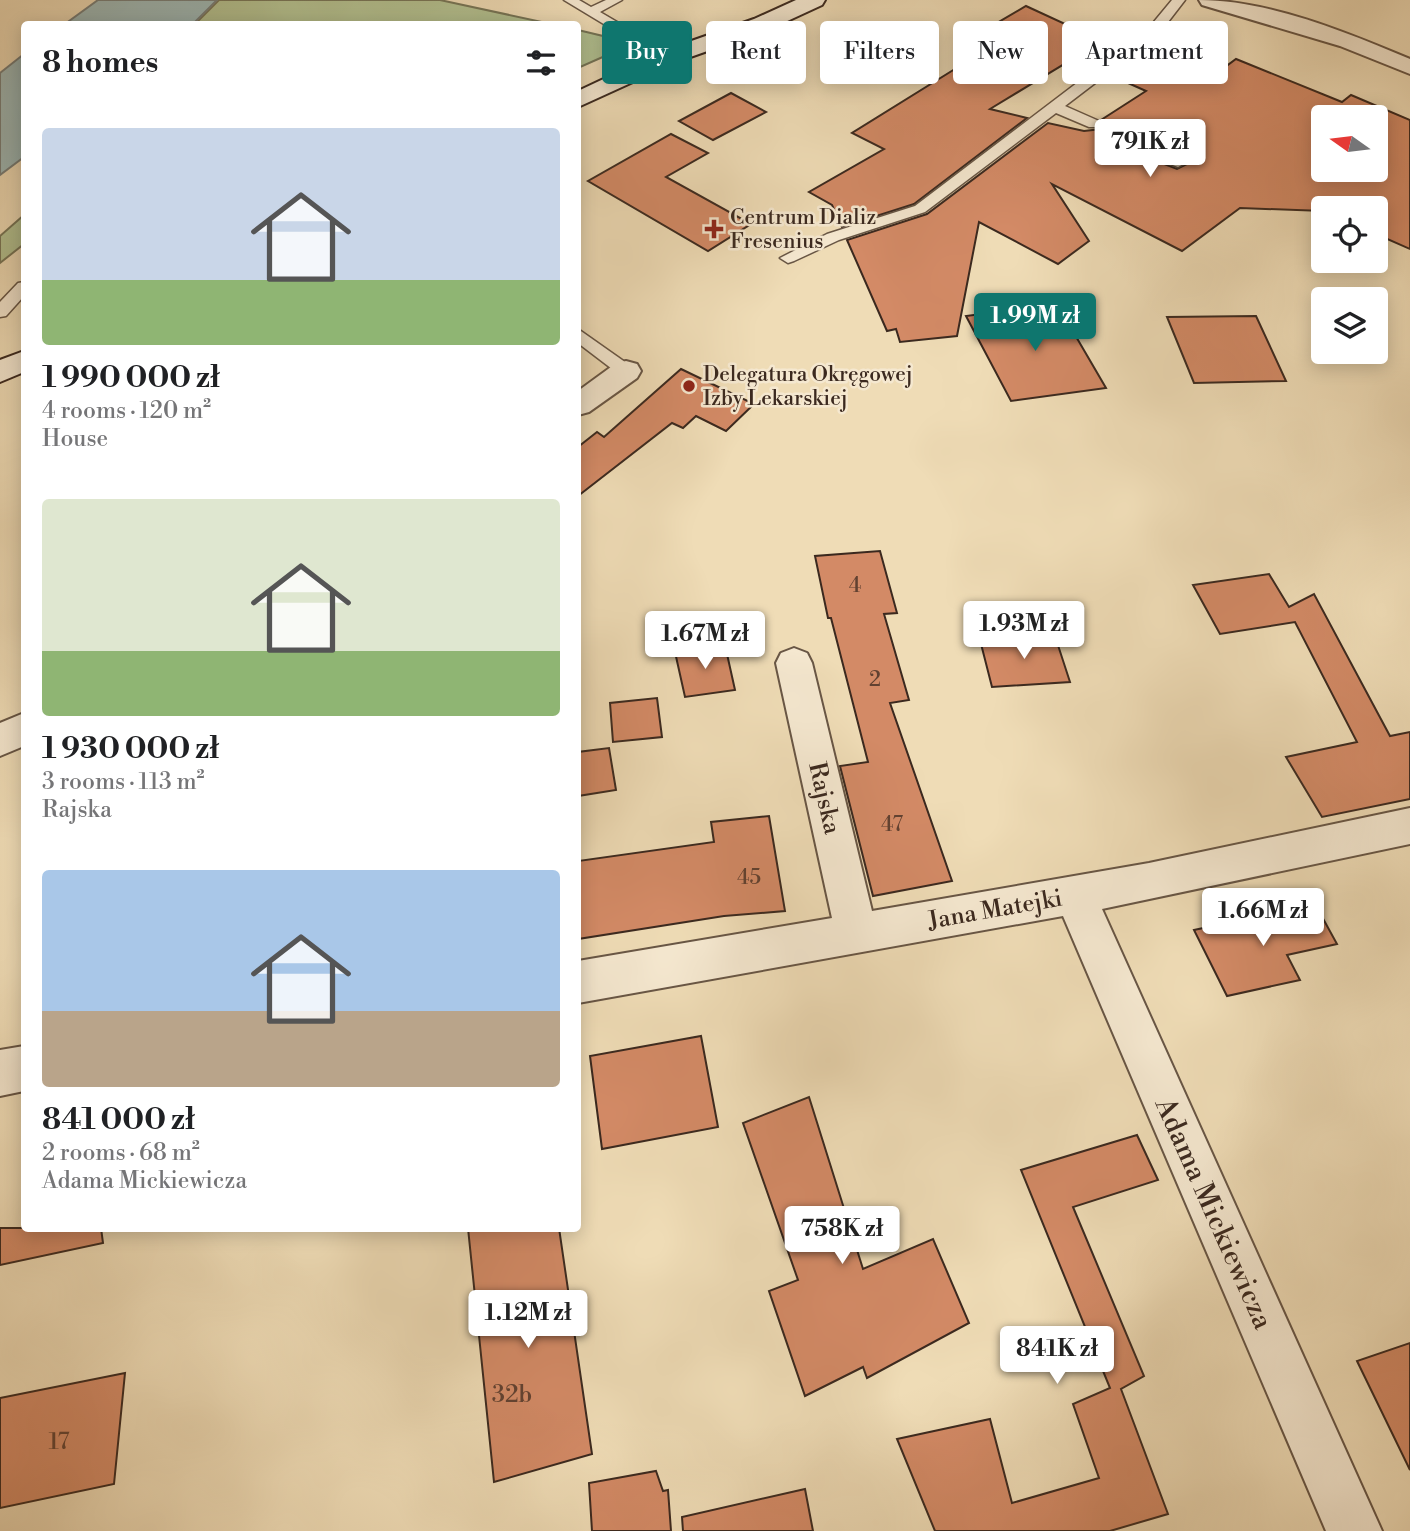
<!DOCTYPE html>
<meta charset="utf-8">
<style>
:root{--surface:#fff;--page:#f2f2f2;--text:#202124;--muted:#757577;--accent:#0f766e}
body{margin:0;font-family:"Libre Bodoni",serif;background:var(--page);color:var(--text);height:100vh;display:flex;flex-direction:column;font-size:26px;white-space:nowrap}
*{box-sizing:border-box;margin:0}
p{font-size:23px;color:var(--muted)}
.icon{flex:none;width:38px;height:38px;fill:none;stroke:currentColor;stroke-width:2;stroke-linecap:round;stroke-linejoin:round}
.map{position:relative;flex:1;overflow:hidden}
.details{position:absolute;left:21px;top:21px;width:560px;height:1211px;display:flex;flex-direction:column;background:var(--surface);border-radius:7px;box-shadow:0 4px 18px #0003}
.details>*{flex:none}
.hud{position:absolute;left:602px;top:21px;width:665px;height:63px;display:flex;gap:14px}
.needle{width:46px;rotate:284deg}
.tools{position:absolute;left:1311px;top:105px;display:grid;gap:14px}
.tools a{display:grid;place-items:center;width:77px;height:77px;border-radius:7px;background:var(--surface);box-shadow:0 4px 18px #0003;font-size:35px}
.price{position:absolute;translate:-50% -60px;padding:0 16px;border-radius:7px;background:#fff;color:#222;font-size:23px;line-height:46px;filter:drop-shadow(0 2px 4px #0008)}
.price::after{content:'';position:absolute;left:50%;top:42px;width:21px;height:16px;margin-left:-10px;background:inherit;clip-path:polygon(0 0,100% 0,50% 100%)}
.price.current{background:var(--accent);color:#fff}
ul{padding:0;list-style:none}
li{display:grid;align-content:center;gap:14px;height:371px;padding:0 21px}
li span{display:grid;place-items:center;height:217px;border-radius:7px;color:#555}
li>.icon{margin-inline-start:auto}
span .icon{width:126px;height:126px;fill:#fffc;stroke-width:1}
li b{font-size:30px}
h2{display:flex;justify-content:space-between;align-items:center;height:84px;padding:0 21px;font-size:30px}
.chip{padding:0 24px;border-radius:7px;background:var(--surface);box-shadow:0 4px 18px #0003;font-size:24px;line-height:63px}
.chip.current{background:var(--accent);color:#fff}
.map>svg:first-child{display:block}
</style>
<div class="map">
<svg width="1410" height="1531" viewBox="0 0 1410 1531">
<rect width="100%" height="100%" fill="#efdcb6"/>
<filter id="stains"><feTurbulence type="fractalNoise" baseFrequency=".00286" numOctaves="4"/><feColorMatrix values="0 0 0 0 .2 0 0 0 0 .09 0 0 0 0 .02 0 0 0 .5 -.17"/></filter>
<radialGradient id="worn" r=".72"><stop offset=".6" stop-color="#630" stop-opacity="0"/><stop offset="1" stop-color="#630" stop-opacity=".3"/></radialGradient>
<!-- green -->
<g fill="#b3c292" stroke="#777658" stroke-width="2">
<polygon points="219,0 440,0 551,24 195,24"/>
<polygon points="578,30 603,36 623,48 578,68"/>
<polygon points="24,215 24,244 0,263 0,236"/>
</g>
<!-- water -->
<g fill="#9db9b8" stroke="#767f7b" stroke-width="2">
<polygon points="98,0 217,0 193,24 65,24"/>
<polygon points="24,54 24,157 0,175 0,73"/>
</g>
<!-- building -->
<g fill="#d38a66" stroke="#3b291f" stroke-width="2" fill-rule="evenodd">
<polygon points="1026,6 1102,41 990,109 1027,118 914,204 842,227 832,205 809,192 884,149 852,133 1000,41 992,26"/>
<path d="M1157,39L1221,70L1236,59L1342,102L1351,95L1410,120V249L1376,234V208H1323V211L1240,208L1182,251L1052,184L1089,241L1058,264L979,222L957,336L900,342L896,329L887,331L847,240L927,214L1048,123L1084,131L1101,129V120L1146,91L1110,75ZM1323,117H1376V170H1323ZM1166,151L1186,161L1187,164L1177,169L1159,162L1158,152Z"/>
<polygon points="731,93 766,112 713,140 679,121"/>
<polygon points="671,134 708,153 666,177 751,224 708,251 588,181"/>
<polygon points="1057,304 1106,388 1011,401 966,316"/>
<polygon points="1256,316 1286,381 1194,383 1167,317"/>
<polygon points="681,369 754,404 726,431 696,416 683,428 672,423 578,496 578,447 597,432 604,437"/>
<polygon points="880,551 897,613 884,614 909,700 890,703 952,881 873,896 840,766 868,762 831,618 828,618 815,556"/>
<polygon points="1269,574 1289,607 1314,594 1390,736 1410,732 1410,799 1322,817 1286,757 1357,742 1295,622 1220,634 1193,585"/>
<polygon points="1055,636 1070,682 992,687 980,640"/>
<polygon points="725,645 735,690 685,697 675,652"/>
<polygon points="657,698 662,737 613,742 610,703"/>
<polygon points="609,748 616,790 578,796 578,752"/>
<polygon points="769,816 785,911 724,916 578,939 578,861 714,842 711,822"/>
<polygon points="1315,904 1337,944 1287,955 1300,980 1227,996 1194,930"/>
<polygon points="701,1036 718,1127 602,1149 590,1056"/>
<polygon points="809,1097 863,1269 933,1239 969,1323 867,1378 863,1367 805,1396 769,1291 798,1280 743,1123"/>
<polygon points="1137,1135 1158,1180 1073,1207 1144,1376 1121,1389 1168,1514 1110,1531 935,1531 897,1439 990,1419 1012,1503 1099,1478 1073,1404 1110,1388 1021,1170"/>
<polygon points="0,1228 101,1228 103,1243 0,1265"/>
<polygon points="468,1228 559,1228 592,1454 494,1482"/>
<polygon points="1410,1343 1410,1470 1357,1361"/>
<polygon points="125,1373 114,1484 0,1508 0,1398"/>
<polygon points="656,1471 663,1491 668,1490 671,1531 592,1531 589,1483"/>
<polygon points="805,1489 813,1531 683,1531 682,1517"/>
</g>
<g fill="none" stroke-linecap="round" stroke-linejoin="round">
<defs>
<g id="service">
<polygon points="564,0 579,0 591,7 606,0 622,0 600,12 629,29 617,32"/>
<polygon points="1172,0 1185,0 1158,35 1065,106 1099,121 1099,127 1089,127 1056,113 925,212 839,240 794,261 788,263 780,258 827,234 915,206 1148,29"/>
<polygon points="1165,153 1185,163 1178,167 1160,160 1160,154"/>
<polygon points="24,282 24,296 6,316 0,317 0,302 18,283"/>
<polygon points="578,329 632,367 635,371 632,375 620,375 578,343"/>
</g>
<g id="minor">
<polygon points="626,361 637,364 641,371 637,378 589,412 578,415 578,391 615,364"/>
<polygon points="794,648 807,653 812,663 872,911 1149,863 1410,808 1410,844 1102,909 1382,1531 1326,1531 1063,916 578,1003 578,961 832,918 776,663 781,653"/>
<polygon points="24,713 24,746 0,756 0,723"/>
<polygon points="24,1046 24,1091 0,1096 0,1050"/>
</g>
<path id="tertiary" d="M1199,0C1268,0 1346,32 1410,59V74L1340,46L1202,5Z"/>
<g id="secondary">
<polygon points="796,0 825,0 822,5 770,29 679,61 578,107 578,91 663,51 754,19"/>
<polygon points="24,351 24,372 0,382 0,360"/>
</g>
</defs>
<!-- service casing -->
<use href="#service" stroke="#685645" stroke-width="3"/>
<!-- minor casing -->
<use href="#minor" stroke="#685645" stroke-width="4"/>
<!-- tertiary casing -->
<use href="#tertiary" stroke="#685645" stroke-width="4"/>
<!-- secondary casing -->
<use href="#secondary" stroke="#3b291f" stroke-width="4"/>
<!-- service -->
<use href="#service" fill="#f5e8d0" fill-rule="evenodd"/>
<!-- minor -->
<use href="#minor" fill="#f5e8d0" fill-rule="evenodd"/>
<!-- tertiary -->
<use href="#tertiary" fill="#f5e8d0" fill-rule="evenodd"/>
<!-- secondary -->
<use href="#secondary" fill="#f5e8d0" fill-rule="evenodd"/>
</g>
<!-- markers -->
<g fill="#8f2418" stroke="#f5e8d0" stroke-width="2.5">
<path d="M710.5 218.5h7v7h7v7h-7v7h-7v-7h-7v-7h7z"/>
<circle cx="689" cy="386" r="7"/>
</g>
<g text-anchor="middle" stroke-width="5" stroke-linejoin="round" paint-order="stroke">
<!-- far-poi labels -->
<g font-size="21" fill="#3b291f" stroke="#f5e8d0" text-anchor="start">
<text x="730" y="224">Centrum Dializ<tspan x="730" dy="24">Fresenius</tspan></text>
<text x="703" y="381">Delegatura Okręgowej<tspan x="703" dy="24">Izby Lekarskiej</tspan></text>
</g>
<!-- number labels -->
<g font-size="21" fill="#614131">
<text x="855" y="592">4</text>
<text x="875" y="686">2</text>
<text x="892" y="831">47</text>
<text x="749" y="884">45</text>
</g>
<!-- street labels -->
<g font-size="24" fill="#3b291f" stroke="#f5e8d0">
<text transform="translate(825 798) rotate(77)" y="8">Rajska</text>
<text transform="translate(995 909) rotate(-10)" y="8">Jana Matejki</text>
</g>
<!-- near-number labels -->
<g font-size="24" fill="#614131">
<text x="512" y="1402">32b</text>
<text x="59" y="1449">17</text>
</g>
<!-- near-street labels -->
<g font-size="28" fill="#3b291f" stroke="#f5e8d0">
<text transform="translate(1215 1213) rotate(66)" y="10">Adama Mickiewicza</text>
</g>
</g>
<rect width="100%" height="100%" filter="url(#stains)"/>
<rect width="100%" height="100%" fill="url(#worn)"/>
</svg>
<div class="tools">
<a><svg class="needle" viewBox="-14 -14 28 28"><path d="M0-13l5 13h-10z" fill="#e53935"/><path d="M0 13l5-13h-10z" fill="#757577"/></svg></a>
<a><svg class="icon" aria-label="locate" viewBox="0 0 24 24"><circle cx="12" cy="12" r="6"/><path d="M12 2v4M12 18v4M2 12h4M18 12h4"/></svg></a>
<a><svg class="icon" aria-label="layers" viewBox="0 0 24 24"><path d="M12 4l9 5-9 5-9-5zM3 14l9 5 9-5"/></svg></a>
</div>
<b class="price" style="left:1150px;top:179px">791K zł</b>
<b class="price current" style="left:1035px;top:353px">1.99M zł</b>
<b class="price" style="left:1024px;top:661px">1.93M zł</b>
<b class="price" style="left:705px;top:671px">1.67M zł</b>
<b class="price" style="left:1263px;top:948px">1.66M zł</b>
<b class="price" style="left:842px;top:1266px">758K zł</b>
<b class="price" style="left:528px;top:1350px">1.12M zł</b>
<b class="price" style="left:1057px;top:1386px">841K zł</b>
<div class="hud">
<a class="chip current">Buy</a>
<a class="chip">Rent</a>
<a class="chip">Filters</a>
<a class="chip">New</a>
<a class="chip">Apartment</a>
</div>
<section class="details">
<h2>8 homes<svg class="icon" aria-label="filters" viewBox="0 0 24 24"><path d="M4 7h16M4 17h16"/><circle cx="9" cy="7" r="2"/><circle cx="15" cy="17" r="2"/></svg></h2>
<ul>
<li><span style="background:linear-gradient(#c9d6e8 70%,#8fb573 0)"><svg class="icon" aria-label="home" viewBox="0 0 24 24"><path d="M3 11l9-7 9 7M6 9v11h12V9"/></svg></span><div><b>1 990 000 zł</b><p>4 rooms · 120 m²</p><p>House</p></div></li>
<li><span style="background:linear-gradient(#dfe7d0 70%,#8fb573 0)"><svg class="icon" aria-label="home" viewBox="0 0 24 24"><path d="M3 11l9-7 9 7M6 9v11h12V9"/></svg></span><div><b>1 930 000 zł</b><p>3 rooms · 113 m²</p><p>Rajska</p></div></li>
<li><span style="background:linear-gradient(#a9c7e8 65%,#b9a48a 0)"><svg class="icon" aria-label="home" viewBox="0 0 24 24"><path d="M3 11l9-7 9 7M6 9v11h12V9"/></svg></span><div><b>841 000 zł</b><p>2 rooms · 68 m²</p><p>Adama Mickiewicza</p></div></li>
</ul>
</section>
</div>
